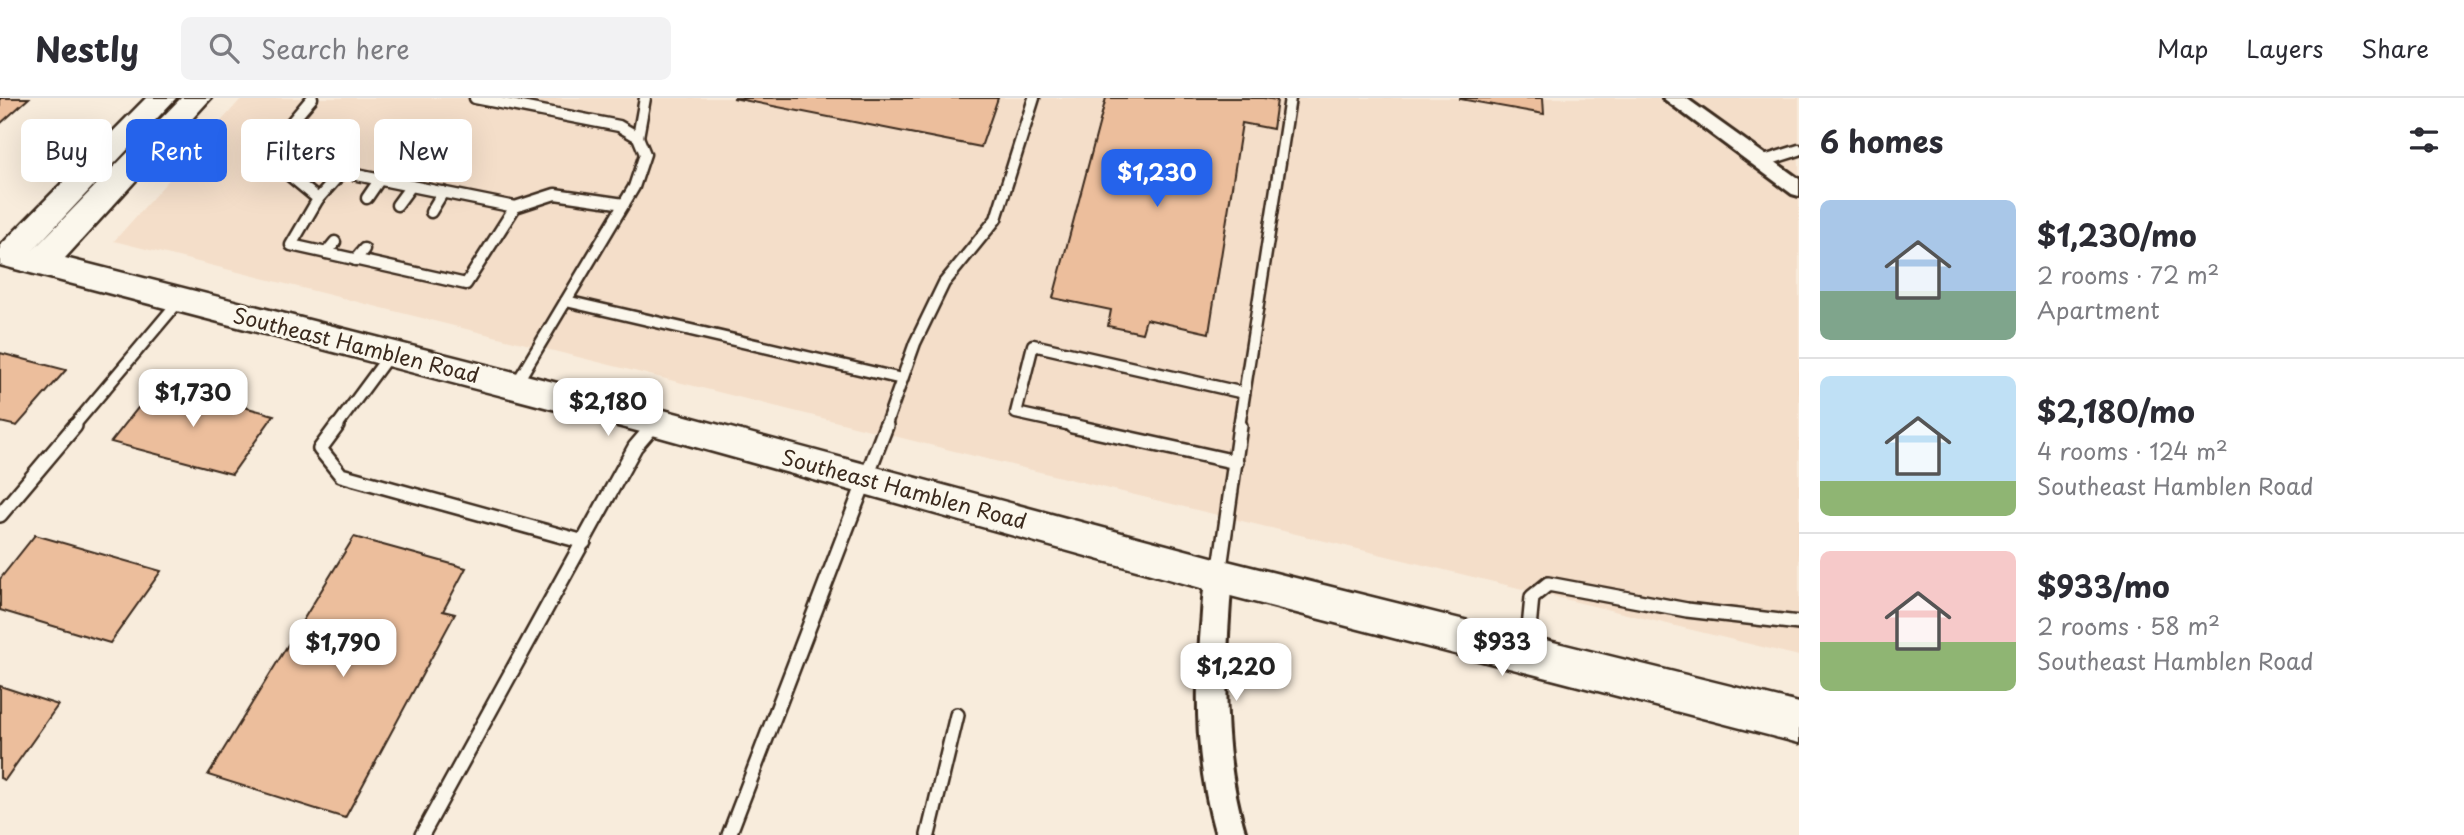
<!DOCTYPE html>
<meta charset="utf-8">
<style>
:root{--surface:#fff;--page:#f2f2f3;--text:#2b2b33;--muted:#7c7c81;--line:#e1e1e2;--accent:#2563eb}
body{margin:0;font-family:"Playpen Sans",sans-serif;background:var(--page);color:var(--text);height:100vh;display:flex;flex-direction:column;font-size:26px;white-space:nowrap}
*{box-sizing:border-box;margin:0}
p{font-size:23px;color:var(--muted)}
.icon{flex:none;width:38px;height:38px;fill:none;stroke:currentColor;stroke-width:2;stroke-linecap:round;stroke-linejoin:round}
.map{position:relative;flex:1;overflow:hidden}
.panel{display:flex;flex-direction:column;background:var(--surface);width:665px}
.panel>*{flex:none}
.guide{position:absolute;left:21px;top:21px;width:665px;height:63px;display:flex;gap:14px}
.price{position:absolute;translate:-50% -60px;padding:0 16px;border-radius:14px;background:#fff;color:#222;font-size:23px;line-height:46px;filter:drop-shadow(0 2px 4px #0008)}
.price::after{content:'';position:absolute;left:50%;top:42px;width:21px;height:16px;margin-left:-10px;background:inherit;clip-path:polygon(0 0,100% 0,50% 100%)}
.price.active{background:var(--accent);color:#fff}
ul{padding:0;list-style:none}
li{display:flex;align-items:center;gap:21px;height:175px;padding:0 21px}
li+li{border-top:2px solid var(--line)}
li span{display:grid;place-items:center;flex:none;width:196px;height:140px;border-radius:10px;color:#555}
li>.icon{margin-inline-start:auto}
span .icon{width:84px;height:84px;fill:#fffc;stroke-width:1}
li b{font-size:30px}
h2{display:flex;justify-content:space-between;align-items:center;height:84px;padding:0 21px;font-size:30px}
.pill{padding:0 24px;border-radius:10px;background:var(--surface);box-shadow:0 7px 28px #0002;font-size:24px;line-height:63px}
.pill.active{background:var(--accent);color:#fff}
header{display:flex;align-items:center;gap:42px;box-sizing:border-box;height:98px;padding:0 35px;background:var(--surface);border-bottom:2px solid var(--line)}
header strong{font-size:33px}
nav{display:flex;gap:38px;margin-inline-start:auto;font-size:24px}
.search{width:490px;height:63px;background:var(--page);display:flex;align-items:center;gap:18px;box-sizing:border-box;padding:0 24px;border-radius:10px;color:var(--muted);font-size:26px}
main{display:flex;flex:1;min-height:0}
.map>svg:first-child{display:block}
</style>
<header>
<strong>Nestly</strong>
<div class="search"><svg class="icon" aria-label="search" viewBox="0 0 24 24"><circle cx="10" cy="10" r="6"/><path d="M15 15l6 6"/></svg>Search here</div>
<nav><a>Map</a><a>Layers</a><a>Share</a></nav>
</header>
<main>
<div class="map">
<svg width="1799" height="737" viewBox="0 0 1799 737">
<rect width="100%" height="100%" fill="#f8ecdc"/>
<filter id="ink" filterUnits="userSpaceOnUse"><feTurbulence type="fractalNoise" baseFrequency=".0143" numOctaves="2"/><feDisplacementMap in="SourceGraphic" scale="14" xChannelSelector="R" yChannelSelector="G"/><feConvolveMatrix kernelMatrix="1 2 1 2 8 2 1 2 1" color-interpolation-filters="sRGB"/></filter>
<g filter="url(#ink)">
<!-- built -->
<polygon fill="#f4dec9" points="242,0 1799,0 1799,558 966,356 114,143"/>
<!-- building -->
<g fill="#ecbe9c" stroke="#3b2a1e" stroke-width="2">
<polygon points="0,0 29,0 0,26"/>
<polygon points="733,0 998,0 981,49"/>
<polygon points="1106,0 1263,0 1277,2 1273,31 1242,25 1209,235 1146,221 1142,235 1108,228 1111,212 1053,200"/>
<polygon points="1460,0 1543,0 1544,16 1460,1"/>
<polygon points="0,255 66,272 17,328 0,324"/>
<polygon points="157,286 274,317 232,376 111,344"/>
<polygon points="35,437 161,473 110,545 0,512 0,481"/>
<polygon points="354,439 466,470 443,513 455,516 345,720 208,677"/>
<polygon points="0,588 58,607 5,682 0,680"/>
</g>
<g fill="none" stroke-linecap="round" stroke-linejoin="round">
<defs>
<g id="lane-far1">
<polyline points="312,0 274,45 272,63 318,101 291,147 466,186 515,109 555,96 624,106"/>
<polyline points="475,0 619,28 638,39 645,56 634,89 515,288"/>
<polyline points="638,39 645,0"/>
<polyline points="1761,64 1799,52"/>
<polyline points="367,100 380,81"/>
<polyline points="318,101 342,74 515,109"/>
<polyline points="397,107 411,88"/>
<polyline points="431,114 443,94"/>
<polyline points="326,155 335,144"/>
<polyline points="355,162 364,151"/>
<polyline points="566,203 902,281"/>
<polyline points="73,329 179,203"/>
<polyline points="336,329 390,256"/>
<polyline points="652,329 656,324"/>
<polyline points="885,329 915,245 944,185 996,121 1034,0"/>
<polyline points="1080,329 1016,315 1033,247 1244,295"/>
<polyline points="1239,329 1290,0"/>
</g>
<g id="lane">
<polyline points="337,328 320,351 341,377 584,444"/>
<polyline points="1072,328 1236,364"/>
<polyline points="0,417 75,328"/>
<polyline points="1219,477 1240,328"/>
<polyline points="1527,551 1532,499 1548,486 1687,512 1799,525"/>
<polyline points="422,737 635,349 653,328"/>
<polyline points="729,737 886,328"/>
<polyline points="928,737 957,617"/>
</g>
<g id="street">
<polygon points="1663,0 1686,0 1799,81 1799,98 1792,96"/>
<path d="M1219,466L1228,470L1232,478C1225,566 1220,651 1246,737H1216C1196,668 1195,600 1201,528C1203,509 1202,487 1210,470Z"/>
</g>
<polygon id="secondary" points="146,0 176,0 33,152 181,0 211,0 65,160 656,310 1219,461 1799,605 1799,645 1219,495 656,338 0,167 0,148"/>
</defs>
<!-- lane-far1 casing -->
<use href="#lane-far1" stroke="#3b2a1e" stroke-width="15"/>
<!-- lane casing -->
<use href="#lane" stroke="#3b2a1e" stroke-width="18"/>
<!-- street casing -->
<use href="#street" stroke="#3b2a1e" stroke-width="6"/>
<!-- secondary casing -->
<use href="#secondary" stroke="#3b2a1e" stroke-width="5"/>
<!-- lane-far1 -->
<use href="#lane-far1" stroke="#fbf7ec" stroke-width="10"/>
<!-- lane -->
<use href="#lane" stroke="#fbf7ec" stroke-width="13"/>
<!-- street -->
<use href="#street" fill="#fbf7ec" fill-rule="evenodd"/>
<!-- secondary -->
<use href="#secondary" fill="#fbf7ec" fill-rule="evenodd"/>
</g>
</g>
<g text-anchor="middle" stroke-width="6" stroke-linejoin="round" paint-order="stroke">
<!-- street labels -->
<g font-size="21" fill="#3b2a1e" stroke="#fbf7ec">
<text transform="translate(356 248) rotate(14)" y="7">Southeast Hamblen Road</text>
<text transform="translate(904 392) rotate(15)" y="7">Southeast Hamblen Road</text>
</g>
</g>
</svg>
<b class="price active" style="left:1157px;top:111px">$1,230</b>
<b class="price" style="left:193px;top:331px">$1,730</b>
<b class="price" style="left:608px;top:340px">$2,180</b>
<b class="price" style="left:1502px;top:580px">$933</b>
<b class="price" style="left:343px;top:581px">$1,790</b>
<b class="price" style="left:1236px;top:605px">$1,220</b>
<div class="guide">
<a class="pill">Buy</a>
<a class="pill active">Rent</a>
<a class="pill">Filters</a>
<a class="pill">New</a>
</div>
</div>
<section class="panel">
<h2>6 homes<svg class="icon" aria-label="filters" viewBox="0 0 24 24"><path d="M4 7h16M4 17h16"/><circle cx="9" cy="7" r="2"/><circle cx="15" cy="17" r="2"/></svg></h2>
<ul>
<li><span style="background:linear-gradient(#a9c7e8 65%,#7fa58c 0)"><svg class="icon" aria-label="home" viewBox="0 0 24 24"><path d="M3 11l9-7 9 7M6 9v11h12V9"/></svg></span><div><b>$1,230/mo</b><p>2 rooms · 72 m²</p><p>Apartment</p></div></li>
<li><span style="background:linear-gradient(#bfe0f5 75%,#8fb573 0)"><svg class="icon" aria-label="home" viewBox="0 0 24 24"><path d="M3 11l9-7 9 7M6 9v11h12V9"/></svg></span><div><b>$2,180/mo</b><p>4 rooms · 124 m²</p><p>Southeast Hamblen Road</p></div></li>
<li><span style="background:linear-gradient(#f6c9c9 65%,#8fb573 0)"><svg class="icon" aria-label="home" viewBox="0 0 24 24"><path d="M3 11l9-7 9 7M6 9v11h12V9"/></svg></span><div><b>$933/mo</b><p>2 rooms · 58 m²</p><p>Southeast Hamblen Road</p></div></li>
</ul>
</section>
</main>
